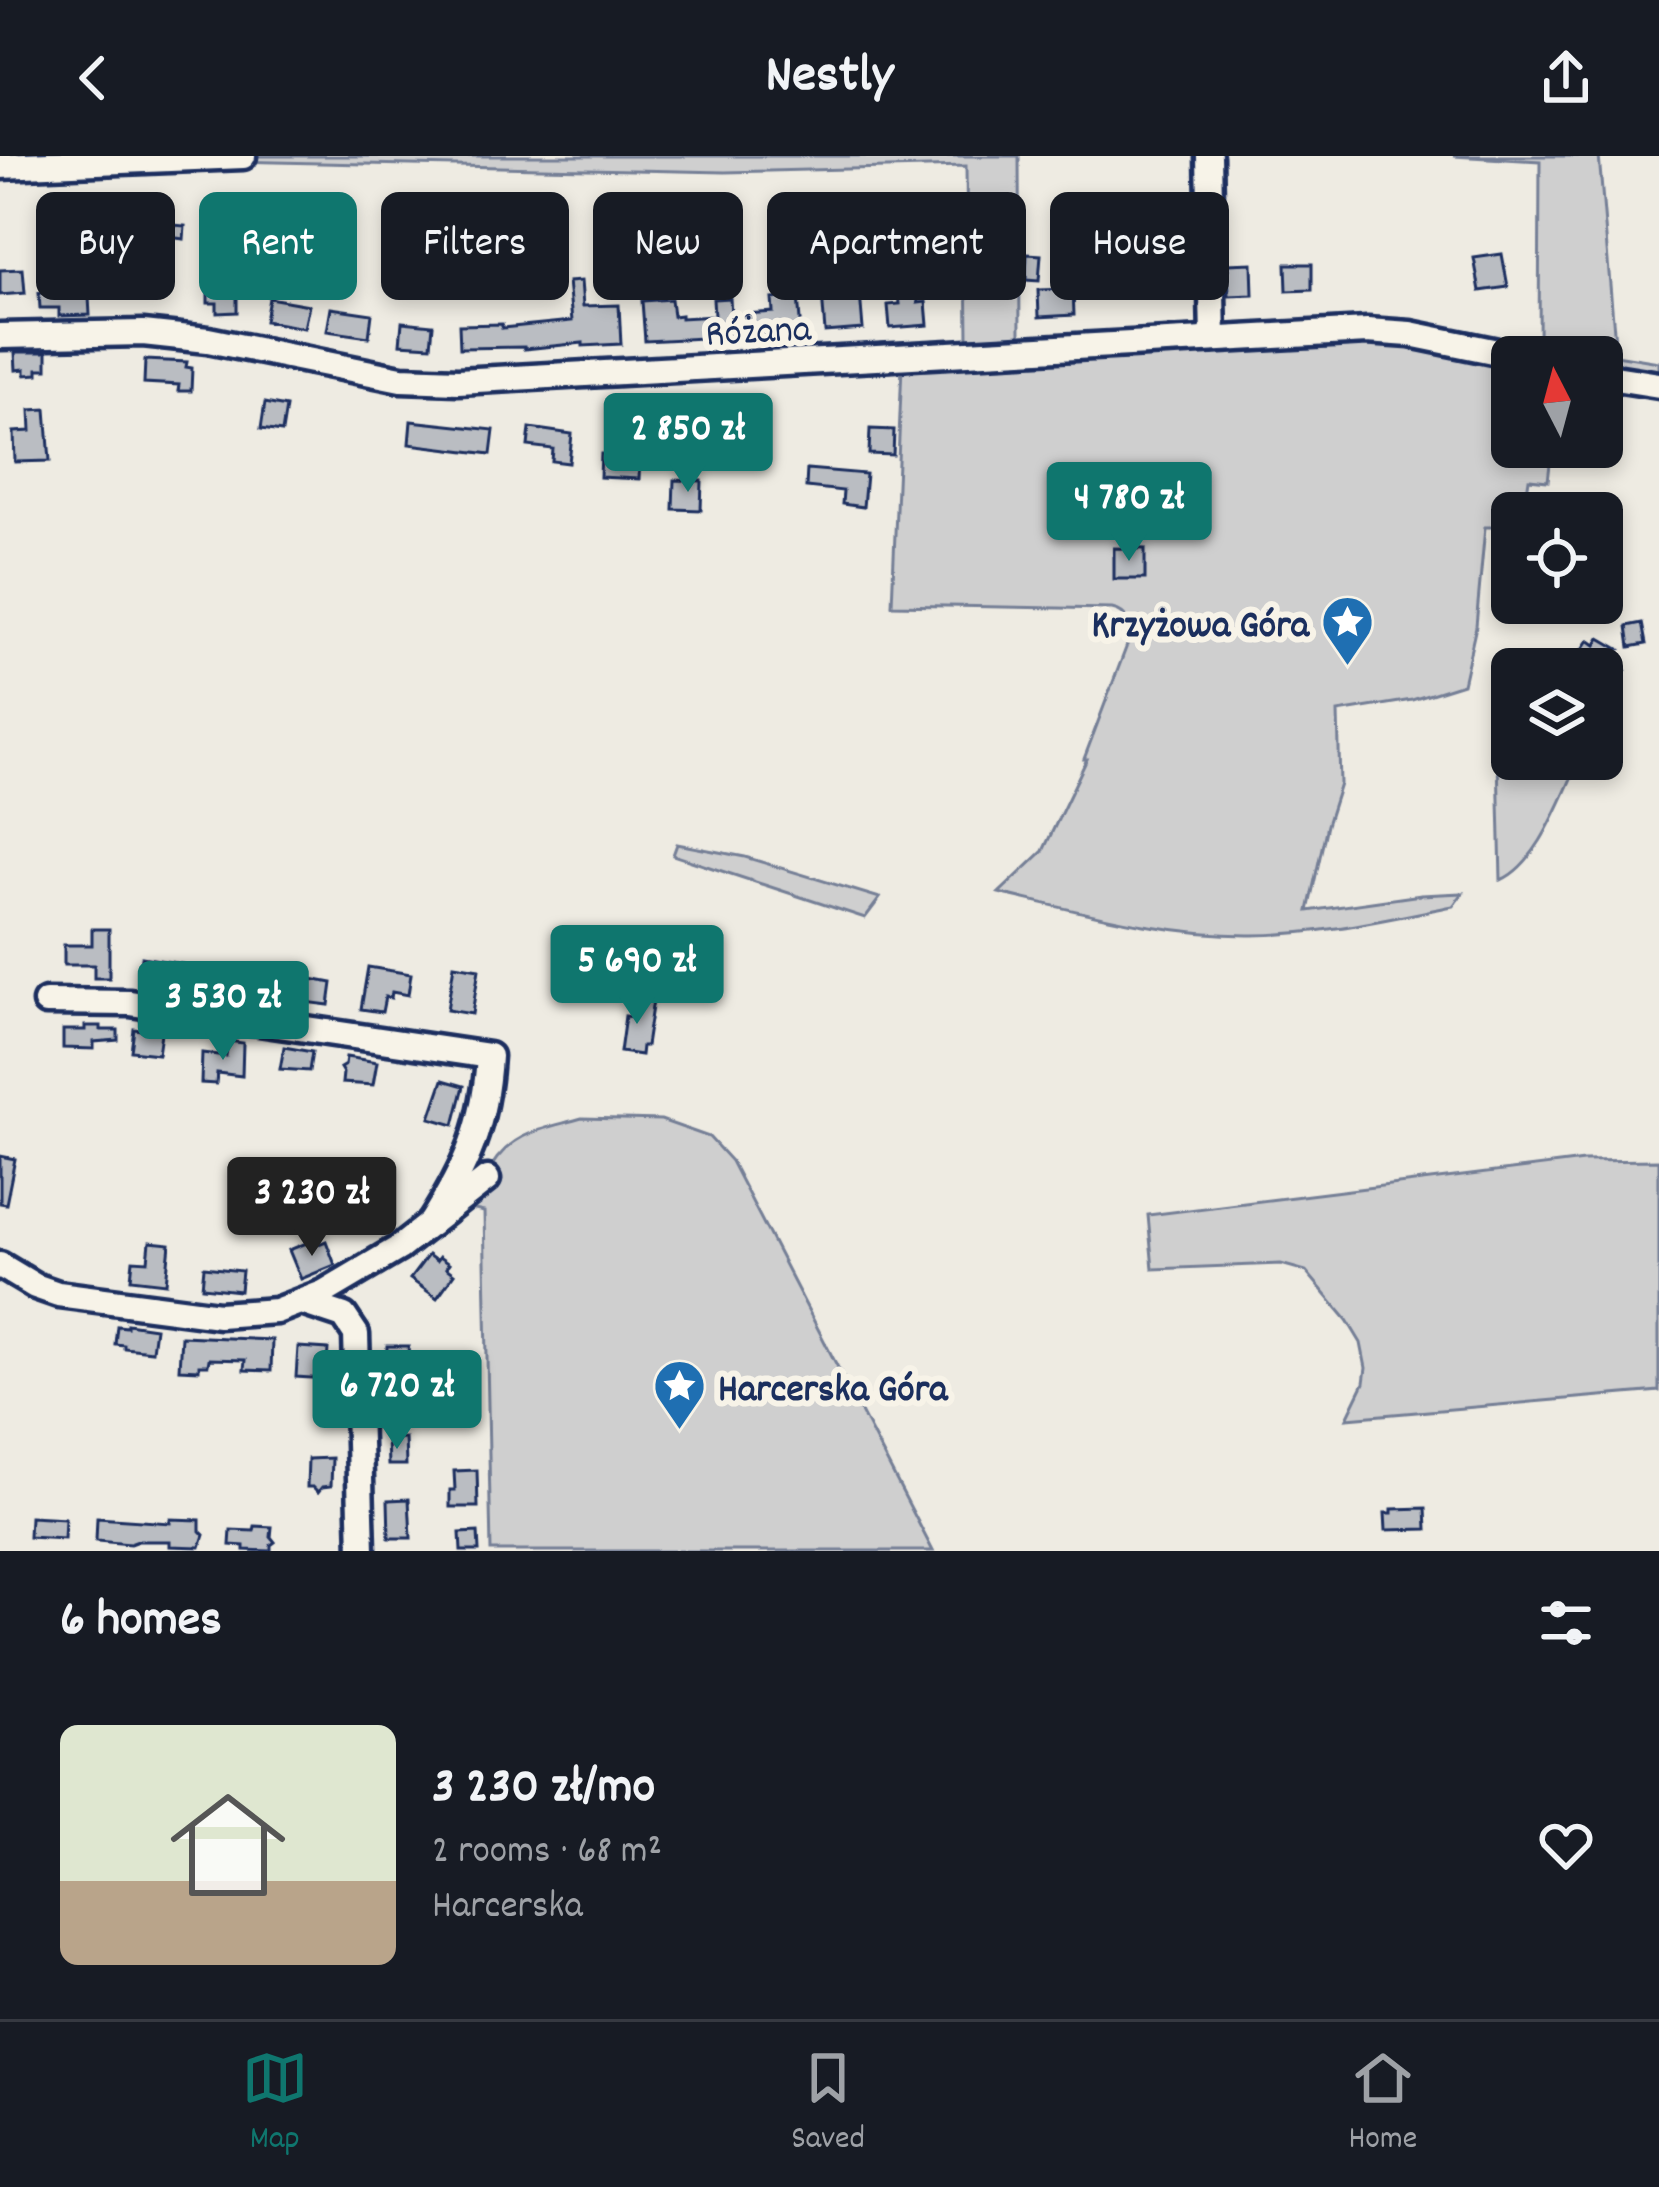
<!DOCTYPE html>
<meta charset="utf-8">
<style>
:root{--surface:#171b24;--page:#20242c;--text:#f1f3f6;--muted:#9ea1a6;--line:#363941;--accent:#0f766e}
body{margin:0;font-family:Dekko,sans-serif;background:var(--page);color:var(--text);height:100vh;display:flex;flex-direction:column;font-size:45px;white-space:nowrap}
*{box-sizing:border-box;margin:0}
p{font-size:39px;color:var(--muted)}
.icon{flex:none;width:66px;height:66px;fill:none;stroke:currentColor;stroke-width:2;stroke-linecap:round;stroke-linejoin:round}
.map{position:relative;height:1395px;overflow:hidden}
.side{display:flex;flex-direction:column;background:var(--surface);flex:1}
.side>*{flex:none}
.hud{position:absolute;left:36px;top:36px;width:1587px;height:108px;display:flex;gap:24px}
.needle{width:78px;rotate:354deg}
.controls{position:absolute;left:1491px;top:180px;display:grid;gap:24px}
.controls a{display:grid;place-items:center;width:132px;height:132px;border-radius:18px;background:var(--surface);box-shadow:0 6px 18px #0003;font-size:60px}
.price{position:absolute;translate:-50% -102px;padding:0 27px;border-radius:12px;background:var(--accent);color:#fff;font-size:39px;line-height:78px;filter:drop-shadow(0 3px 6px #0008)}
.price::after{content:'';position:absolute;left:50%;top:72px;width:36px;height:27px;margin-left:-18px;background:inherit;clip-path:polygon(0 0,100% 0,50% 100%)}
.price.current{background:#222;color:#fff}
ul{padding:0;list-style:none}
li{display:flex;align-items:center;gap:36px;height:300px;padding:0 60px}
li+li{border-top:3px solid var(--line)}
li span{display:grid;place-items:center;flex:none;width:336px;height:240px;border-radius:18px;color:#555}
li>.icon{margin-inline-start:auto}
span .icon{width:144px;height:144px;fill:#fffc;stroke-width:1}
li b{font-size:51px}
h2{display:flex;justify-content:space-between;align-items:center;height:144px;padding:0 60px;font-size:51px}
.pill{padding:0 42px;border-radius:18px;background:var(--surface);box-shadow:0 6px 18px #0003;font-size:42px;line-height:108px}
.pill.current{background:var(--accent);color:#fff}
header{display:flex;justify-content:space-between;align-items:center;height:156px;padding:0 60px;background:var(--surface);font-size:54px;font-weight:800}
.tabs{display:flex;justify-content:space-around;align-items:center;height:168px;border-top:3px solid var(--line);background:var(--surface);font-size:33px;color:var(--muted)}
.tabs a{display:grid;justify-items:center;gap:6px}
.tabs .current{color:var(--accent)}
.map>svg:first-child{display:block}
</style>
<header><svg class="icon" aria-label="back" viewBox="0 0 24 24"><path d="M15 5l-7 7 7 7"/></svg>Nestly<svg class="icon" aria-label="share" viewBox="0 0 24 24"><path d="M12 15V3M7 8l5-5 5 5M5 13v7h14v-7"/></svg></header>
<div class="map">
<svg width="1659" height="1395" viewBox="0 0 1659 1395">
<rect width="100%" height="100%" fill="#eeebe2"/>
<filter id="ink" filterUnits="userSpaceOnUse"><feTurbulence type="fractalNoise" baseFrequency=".00833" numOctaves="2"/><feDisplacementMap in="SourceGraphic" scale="24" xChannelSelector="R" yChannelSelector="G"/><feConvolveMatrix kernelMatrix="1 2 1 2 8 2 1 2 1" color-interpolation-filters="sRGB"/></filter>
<g filter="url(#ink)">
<!-- green -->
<g fill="#cfcfcf" stroke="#757f96" stroke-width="3">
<polygon points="0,0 1019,0 1020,181 968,182 966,10 725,16"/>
<polygon points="1453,0 1599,0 1616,199 1659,206 1659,221 1602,210 1602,201 1557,201 1539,198 1540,5"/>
<path d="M1349,187L1407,190L1512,208V291H1552L1548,325L1529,323L1524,357H1512V371H1485L1476,470L1463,528L1412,544L1338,556L1340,628L1327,669L1308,755L1421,739L1463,737L1453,750C1387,763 1320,779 1253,779C1167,780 1082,756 999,737L1043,695L1087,603H1084L1129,484C1130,468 1130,457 1112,453L892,449L902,210Z"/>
<path d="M1497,562L1512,563V603H1580C1562,639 1540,707 1501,724Z"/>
<polygon points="677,688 745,701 880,742 865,762 673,699"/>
<path d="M582,962L661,964L709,981L731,1005L933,1395H491L484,1056L465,1052C478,1040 482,1026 491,1011C513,975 545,973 582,962Z"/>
<polygon points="1659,1004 1659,1235 1347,1262 1364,1227 1366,1212 1361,1187 1347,1164 1306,1115 1281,1108 1153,1113 1148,1059 1583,1005"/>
</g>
<!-- building -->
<g fill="#babdc2" stroke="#1b2f5e" stroke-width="3">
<polygon points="153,67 185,70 184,83 152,79"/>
<polygon points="1027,98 1041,99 1039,125 1026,124"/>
<polygon points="1502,98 1508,131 1480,135 1474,102"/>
<polygon points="1252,107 1253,139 1229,140 1228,108"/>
<polygon points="1286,108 1312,108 1312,134 1287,135"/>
<polygon points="23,113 25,137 0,139 0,114"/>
<polygon points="127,113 171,115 170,134 157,133 157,139 126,138"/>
<polygon points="858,113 863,173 825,176 822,137 842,135 841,114"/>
<polygon points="809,114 810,139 798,140 801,177 645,185 642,145 671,143 673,160 681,159 681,162 714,160 713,143 730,142 731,159 773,156 772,143 781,142 780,129 788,128 788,115"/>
<polygon points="208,118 237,118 237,156 217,157 217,147 208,147"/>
<polygon points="88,123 90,159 59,160 59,152 40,152 39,137 58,136 58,124"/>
<polygon points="581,125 583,150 619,149 621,188 583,190 583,187 524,193 524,191 460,192 459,169 502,168 502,172 572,165 568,126"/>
<polygon points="917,129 918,147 926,146 928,169 890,172 888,149 900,148 898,131"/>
<polygon points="1073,133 1074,159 1039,161 1038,134"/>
<polygon points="269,142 309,149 304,172 265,165"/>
<polygon points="331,152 372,158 369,181 327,175"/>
<polygon points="402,166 433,169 431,190 400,188"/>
<polygon points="15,196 47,196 47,213 38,213 38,218 25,219 25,213 16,214"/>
<polygon points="145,204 187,206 186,211 192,212 191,235 178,235 179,229 144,227"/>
<polygon points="265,247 286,251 282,276 261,273"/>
<polygon points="46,253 50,305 15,306 14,276 31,275 30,254"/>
<polygon points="411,265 494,274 491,298 409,288"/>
<polygon points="530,272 572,278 569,307 552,305 553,293 528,290"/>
<polygon points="870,273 894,274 893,299 869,298"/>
<polygon points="601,298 640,301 639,323 600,321"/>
<polygon points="807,313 866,318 863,351 842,348 843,335 806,331"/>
<polygon points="674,324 702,325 701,354 673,353"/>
<polygon points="1114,392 1145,393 1145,423 1114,423"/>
<polygon points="1642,467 1646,488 1630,491 1627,470"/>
<polygon points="1600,482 1619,493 1598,497 1623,513 1613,513 1602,530 1602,513 1580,513 1584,506 1577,502 1589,484 1596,489"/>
<polygon points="92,773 109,773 109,822 94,822 94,809 64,809 64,789 92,789"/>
<polygon points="142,801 187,809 185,828 140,825"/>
<polygon points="454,809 479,813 472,858 447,854"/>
<polygon points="368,811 411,818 408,839 392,836 391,842 385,841 382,856 361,853"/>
<polygon points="284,818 332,827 329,849 281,843"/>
<polygon points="635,841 653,844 646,890 642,890 641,899 620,896 625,860 632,861"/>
<polygon points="85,870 101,870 101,874 118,874 118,884 94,886 94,893 63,892 63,874 85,874"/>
<polygon points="134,873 161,877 158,898 131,895"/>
<polygon points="228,885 243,887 242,920 217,917 216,928 201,927 202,897 226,900"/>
<polygon points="284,891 312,896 309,915 280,913"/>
<polygon points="346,901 377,906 373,929 342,927 343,917 340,912 345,909"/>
<polygon points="443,924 464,930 454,969 430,962"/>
<polygon points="0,1000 15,1003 6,1048 0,1047"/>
<polygon points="326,1085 335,1109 301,1123 289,1094 309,1086 311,1091"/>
<polygon points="150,1086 170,1088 166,1127 131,1123 133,1104 148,1105"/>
<polygon points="428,1099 436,1105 439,1101 449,1108 446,1112 454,1118 437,1142 410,1123"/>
<polygon points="204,1111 242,1115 240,1135 202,1131"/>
<polygon points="127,1168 155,1172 152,1195 124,1192 124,1189 115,1188 117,1170 127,1171"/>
<polygon points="181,1180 272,1184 271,1215 244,1214 245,1204 209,1203 208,1209 199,1209 199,1214 179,1213"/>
<polygon points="387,1190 408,1190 412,1232 386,1233"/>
<polygon points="298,1191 328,1193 326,1223 296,1221"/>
<polygon points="461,1229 472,1229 473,1252 461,1252"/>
<polygon points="405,1282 406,1309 388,1309 387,1283"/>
<polygon points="332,1302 331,1330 322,1331 318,1336 313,1331 307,1331 308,1303"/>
<polygon points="477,1314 478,1351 450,1351 450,1334 455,1334 454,1315"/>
<polygon points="409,1343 411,1382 389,1382 388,1344"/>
<polygon points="1426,1352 1427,1373 1386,1374 1385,1357 1392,1357 1392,1353"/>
<polygon points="30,1361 65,1363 64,1383 29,1381"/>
<polygon points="97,1362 170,1367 170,1363 200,1364 200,1375 204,1379 200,1391 170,1390 170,1385 138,1385 130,1388 96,1385"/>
<polygon points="255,1370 272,1371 271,1381 275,1386 271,1389 271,1395 244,1394 244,1390 230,1389 231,1374 254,1375"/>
<polygon points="478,1376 479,1395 461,1395 460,1377"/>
</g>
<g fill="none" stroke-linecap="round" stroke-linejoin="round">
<defs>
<g id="minor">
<polyline points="1209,0 1213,183"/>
<polyline points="0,10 243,0"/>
<polyline points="0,180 143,177 208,184 401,223 458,225 1367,175 1410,178 1522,201"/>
<polyline points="1602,220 1659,229"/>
<path d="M46,846L130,847L489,900C485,969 467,1010 430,1068"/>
<polyline points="0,1109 35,1130 58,1138 219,1159 276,1155 323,1137 399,1092 487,1023"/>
<polyline points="302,1146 344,1160 356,1178 362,1395"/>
</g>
</defs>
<!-- minor casing -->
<use href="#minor" stroke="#1b2f5e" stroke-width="33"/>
<!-- minor -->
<use href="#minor" stroke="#f7f3e8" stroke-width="24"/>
</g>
</g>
<!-- icons -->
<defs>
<symbol id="sight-pin" viewBox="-11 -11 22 30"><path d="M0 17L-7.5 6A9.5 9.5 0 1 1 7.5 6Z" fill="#1f6fb2" stroke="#f7f3e8"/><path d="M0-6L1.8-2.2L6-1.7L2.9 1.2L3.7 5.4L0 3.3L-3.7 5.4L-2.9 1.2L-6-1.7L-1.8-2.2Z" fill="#fff"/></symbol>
</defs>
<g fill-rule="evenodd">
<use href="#sight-pin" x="1318" y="436" width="59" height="81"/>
<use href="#sight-pin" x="650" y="1200" width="59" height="81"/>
</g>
<g text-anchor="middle" stroke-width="12" stroke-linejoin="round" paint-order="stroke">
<!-- street labels -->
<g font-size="39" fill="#1b2f5e" stroke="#f7f3e8">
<text transform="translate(758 172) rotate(-3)" y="14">Różana</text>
</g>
<!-- poi labels -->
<g font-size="39" font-weight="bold" fill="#1b2f5e" stroke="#f7f3e8" text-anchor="end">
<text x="1309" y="480">Krzyżowa Góra</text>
<text x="718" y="1244" text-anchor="start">Harcerska Góra</text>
</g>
</g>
</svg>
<div class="controls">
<a><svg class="needle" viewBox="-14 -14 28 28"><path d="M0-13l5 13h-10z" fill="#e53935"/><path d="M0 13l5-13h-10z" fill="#9ea1a6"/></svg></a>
<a><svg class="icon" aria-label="locate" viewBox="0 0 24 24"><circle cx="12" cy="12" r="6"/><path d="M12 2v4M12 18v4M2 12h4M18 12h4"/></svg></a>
<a><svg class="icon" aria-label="layers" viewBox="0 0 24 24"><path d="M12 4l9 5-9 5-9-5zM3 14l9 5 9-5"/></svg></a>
</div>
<b class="price" style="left:688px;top:339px">2 850 zł</b>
<b class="price" style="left:1129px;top:408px">4 780 zł</b>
<b class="price" style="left:637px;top:871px">5 690 zł</b>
<b class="price" style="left:223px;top:907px">3 530 zł</b>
<b class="price current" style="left:312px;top:1103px">3 230 zł</b>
<b class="price" style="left:397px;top:1296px">6 720 zł</b>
<div class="hud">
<a class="pill">Buy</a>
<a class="pill current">Rent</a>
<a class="pill">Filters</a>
<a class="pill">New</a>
<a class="pill">Apartment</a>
<a class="pill">House</a>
</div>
</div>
<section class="side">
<h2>6 homes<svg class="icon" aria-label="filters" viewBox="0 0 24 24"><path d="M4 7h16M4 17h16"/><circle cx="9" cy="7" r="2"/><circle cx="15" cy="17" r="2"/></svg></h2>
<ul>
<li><span style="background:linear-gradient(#dfe7d0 65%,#b9a48a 0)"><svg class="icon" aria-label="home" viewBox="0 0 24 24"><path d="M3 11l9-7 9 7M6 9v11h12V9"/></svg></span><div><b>3 230 zł/mo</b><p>2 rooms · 68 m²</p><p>Harcerska</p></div><svg class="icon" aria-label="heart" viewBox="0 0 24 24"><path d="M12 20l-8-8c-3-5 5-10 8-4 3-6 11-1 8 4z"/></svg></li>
</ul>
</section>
<nav class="tabs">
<a class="current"><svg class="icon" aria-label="map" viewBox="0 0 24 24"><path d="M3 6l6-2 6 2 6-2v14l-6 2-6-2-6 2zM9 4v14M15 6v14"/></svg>Map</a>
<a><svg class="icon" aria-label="saved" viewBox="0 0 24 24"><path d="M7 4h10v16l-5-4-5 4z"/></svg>Saved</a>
<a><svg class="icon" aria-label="home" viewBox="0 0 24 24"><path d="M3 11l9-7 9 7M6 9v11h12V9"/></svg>Home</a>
</nav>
